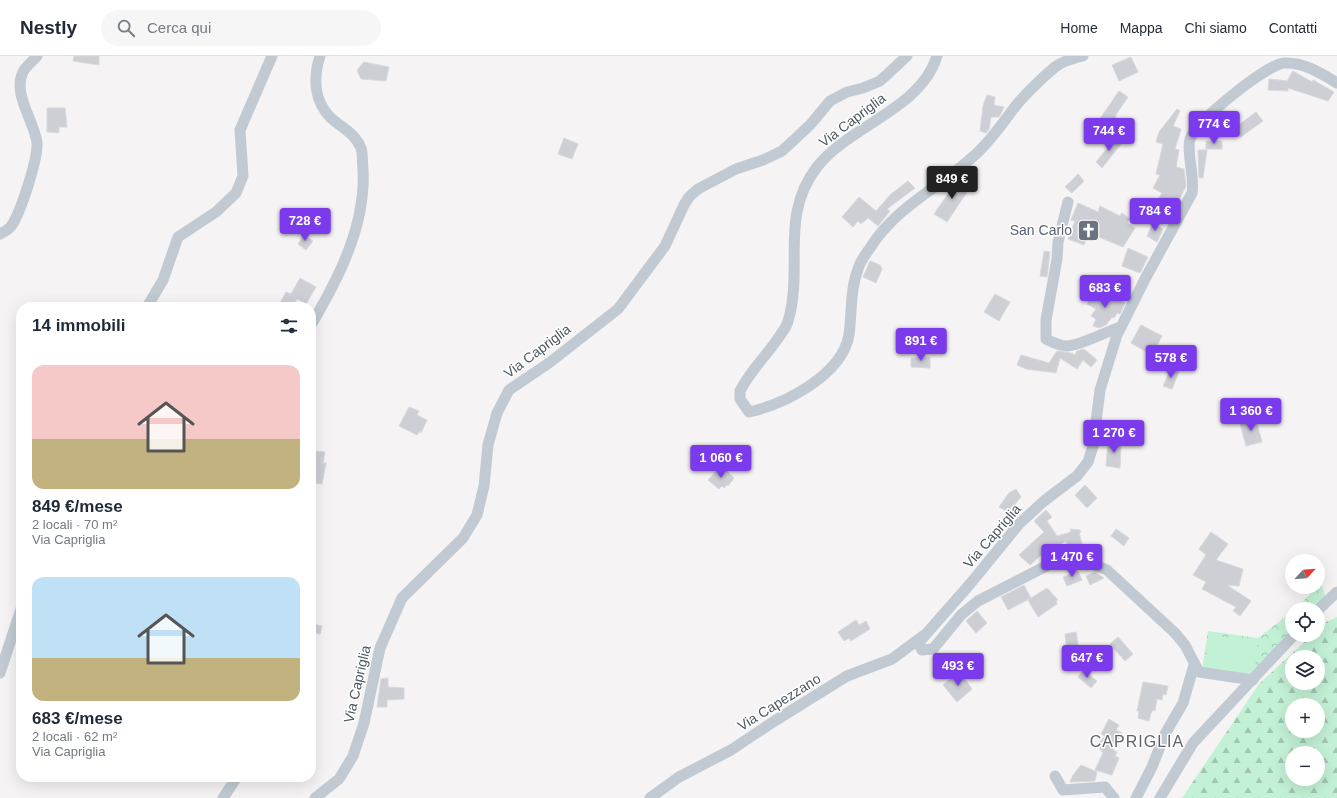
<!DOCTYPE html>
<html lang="it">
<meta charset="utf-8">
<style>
:root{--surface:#fff;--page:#f6f6f7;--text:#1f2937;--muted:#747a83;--line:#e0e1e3;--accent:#7c3aed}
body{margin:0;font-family:Arial,sans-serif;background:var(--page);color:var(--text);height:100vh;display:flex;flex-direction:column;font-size:15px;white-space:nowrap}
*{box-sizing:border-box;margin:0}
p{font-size:13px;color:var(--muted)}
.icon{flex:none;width:22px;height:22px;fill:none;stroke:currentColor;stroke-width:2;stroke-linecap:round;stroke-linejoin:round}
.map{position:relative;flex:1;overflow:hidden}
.details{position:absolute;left:16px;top:246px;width:300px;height:480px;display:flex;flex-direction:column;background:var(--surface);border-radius:16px;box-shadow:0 4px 16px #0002}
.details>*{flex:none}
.needle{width:26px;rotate:64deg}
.tools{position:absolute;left:1285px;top:498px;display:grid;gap:8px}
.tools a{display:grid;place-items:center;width:40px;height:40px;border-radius:50%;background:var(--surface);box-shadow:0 4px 16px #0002;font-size:20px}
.price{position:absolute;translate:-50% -34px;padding:0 9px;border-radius:4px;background:var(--accent);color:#fff;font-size:13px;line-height:26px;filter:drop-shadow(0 1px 2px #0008)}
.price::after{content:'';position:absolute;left:50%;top:24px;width:12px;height:9px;margin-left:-6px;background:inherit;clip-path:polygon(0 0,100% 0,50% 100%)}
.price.selected{background:#222;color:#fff}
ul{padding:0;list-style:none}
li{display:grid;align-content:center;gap:8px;height:212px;padding:0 16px}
li span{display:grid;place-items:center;height:124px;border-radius:12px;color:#555}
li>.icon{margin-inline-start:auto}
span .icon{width:72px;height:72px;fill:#fffc;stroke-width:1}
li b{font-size:17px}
h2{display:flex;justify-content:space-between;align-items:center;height:48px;padding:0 16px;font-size:17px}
header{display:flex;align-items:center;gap:24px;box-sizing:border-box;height:56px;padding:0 20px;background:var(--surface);border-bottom:1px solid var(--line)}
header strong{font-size:19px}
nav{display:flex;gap:22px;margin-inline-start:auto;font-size:14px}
.search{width:280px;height:36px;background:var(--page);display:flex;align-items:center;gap:10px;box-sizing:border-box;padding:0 14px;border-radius:22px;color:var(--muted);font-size:15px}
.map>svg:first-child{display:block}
</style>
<header>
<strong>Nestly</strong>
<div class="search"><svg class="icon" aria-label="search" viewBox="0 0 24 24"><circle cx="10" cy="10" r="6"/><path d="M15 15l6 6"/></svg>Cerca qui</div>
<nav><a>Home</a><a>Mappa</a><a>Chi siamo</a><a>Contatti</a></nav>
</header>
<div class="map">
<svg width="1337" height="742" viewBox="0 0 1337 742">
<defs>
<pattern id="forest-firs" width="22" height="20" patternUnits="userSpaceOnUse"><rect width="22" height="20" fill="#c3f1d5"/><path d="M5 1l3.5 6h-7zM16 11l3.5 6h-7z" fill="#a0c6b0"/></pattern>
<pattern id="park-crowns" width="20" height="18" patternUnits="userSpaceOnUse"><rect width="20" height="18" fill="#c3f1d5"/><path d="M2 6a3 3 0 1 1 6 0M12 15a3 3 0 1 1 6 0" fill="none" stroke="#a0c6b0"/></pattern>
</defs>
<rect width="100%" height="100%" fill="#f5f3f3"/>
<!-- forest -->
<path fill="url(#forest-firs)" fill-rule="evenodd" d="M1337,561V742H1182L1259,628L1312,579H1318V574L1326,566ZM1292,601H1318V627H1292ZM1292,649H1318V675H1292ZM1292,697H1318V723H1292Z"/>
<!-- park -->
<g fill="url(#park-crowns)">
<polygon points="1321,526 1326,543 1316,553 1296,553"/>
<polygon points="1292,556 1292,578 1254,619 1202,614 1208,575 1258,582"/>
</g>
<!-- pitch -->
<polygon fill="#c3f1d5" points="1209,579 1258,585 1254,619 1205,612"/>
<!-- building -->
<g fill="#cdcfd5" stroke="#d7d9de">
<polygon points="74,0 99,0 99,9 73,5"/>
<polygon points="1131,1 1138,16 1119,25 1112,9"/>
<polygon points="364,6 389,11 386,25 361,23 357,14"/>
<polygon points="1293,15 1312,26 1313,24 1334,36 1328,45 1288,32 1288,35 1268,34 1269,23 1287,25"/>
<polygon points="1119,35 1128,41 1115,60 1116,62 1106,74 1097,67"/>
<polygon points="987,39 995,41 994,49 1004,51 999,61 991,61 989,73 986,77 980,75 983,50"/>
<polygon points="47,52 65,52 67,71 59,71 59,77 47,76"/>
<polygon points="1177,53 1180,55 1173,70 1181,73 1175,93 1179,94 1176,111 1184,113 1186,130 1168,166 1161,162 1166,150 1157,145 1162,137 1153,132 1160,119 1156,118 1163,88 1156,86 1159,76"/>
<polygon points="1256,56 1263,65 1241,81 1232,80 1229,71 1231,66 1235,65 1240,68"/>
<polygon points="1114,81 1122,87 1102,112 1096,106 1109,90 1107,88"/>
<polygon points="564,82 578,88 572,103 558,98"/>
<rect x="1206" y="85" width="16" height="8"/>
<polygon points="1198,94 1207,94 1203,122 1199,122"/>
<polygon points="1078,118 1084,125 1072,137 1065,131"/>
<polygon points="957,123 971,130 947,166 934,158 950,135 948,134 952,126"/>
<polygon points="908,125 915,132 887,153 890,155 878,170 868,162 861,168 858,165 853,171 842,161 859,141 876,155 891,138"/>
<polygon points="1078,147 1098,156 1100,150 1120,160 1122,157 1130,163 1127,167 1135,172 1123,191 1089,177 1084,189 1068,183 1075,165 1071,164"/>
<polygon points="1153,167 1163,173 1157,186 1147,180"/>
<polygon points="304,179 313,185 306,194 298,188"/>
<polygon points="1128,192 1148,201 1140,217 1122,210"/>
<polygon points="1044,195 1050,196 1047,221 1040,220"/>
<polygon points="870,205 880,209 882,213 876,227 863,221"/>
<polygon points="300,222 316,231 306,248 297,243 292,251 287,251 280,247 286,236 291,238"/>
<polygon points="1103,237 1125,247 1120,258 1117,257 1114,262 1112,261 1106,269 1099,272 1093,270 1096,263 1091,260 1096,253 1087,248 1091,241 1099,245"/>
<polygon points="995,238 1010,246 999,265 984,256"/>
<polygon points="1141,269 1162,280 1152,299 1131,287"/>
<polygon points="1084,293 1097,304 1091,311 1083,304 1077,313 1060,302 1056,317 1026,313 1017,309 1021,299 1049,307 1057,295 1071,297 1075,299 1077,295"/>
<polygon points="930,301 930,312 911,311 911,302"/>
<polygon points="1171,313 1179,316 1172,333 1163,330"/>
<polygon points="409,351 419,355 417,359 427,364 421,377 420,375 417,379 399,370"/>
<polygon points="1256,363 1262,386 1246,390 1240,367"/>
<polygon points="1108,384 1121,387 1120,412 1106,410"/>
<polygon points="315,395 325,396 323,407 326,407 322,428 311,427"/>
<polygon points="725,413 734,422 728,430 727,429 724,432 722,430 719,433 708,424 716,415 721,419"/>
<polygon points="1085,429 1097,442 1087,452 1075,439"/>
<polygon points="1016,433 1021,441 1008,456 999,451 1009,437"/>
<polygon points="1046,454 1052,461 1047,465 1057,480 1071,476 1070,473 1080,474 1081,476 1079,477 1083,492 1069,495 1066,485 1049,495 1048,493 1030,509 1019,499 1044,476 1034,465"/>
<polygon points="1116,473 1129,482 1124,490 1111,480"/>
<polygon points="1211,476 1228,488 1216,504 1243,513 1239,530 1227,529 1251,545 1240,560 1233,555 1236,551 1202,533 1206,526 1193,519 1206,499 1199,493"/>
<polygon points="1078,515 1082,524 1067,530 1063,521"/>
<polygon points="1095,516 1104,522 1090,529 1086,520"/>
<polygon points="1024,529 1031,542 1008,554 1001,541"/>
<polygon points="1047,532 1058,544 1056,545 1057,548 1038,561 1028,544"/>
<polygon points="977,555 987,567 976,577 966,565"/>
<polygon points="856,564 859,569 866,565 870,573 851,585 849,582 844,585 838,576"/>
<polygon points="311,568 322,570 320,578 311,576"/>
<polygon points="1076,576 1079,594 1067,596 1065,578"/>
<polygon points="1118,581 1133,598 1125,605 1110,588"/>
<polygon points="1083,614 1097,625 1091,632 1078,621"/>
<polygon points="959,615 972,633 957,646 943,629"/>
<polygon points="388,622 388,631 404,632 404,643 387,644 387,651 377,651 381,623"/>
<polygon points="1143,626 1168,630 1166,639 1163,638 1162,644 1157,643 1155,655 1153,654 1151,657 1149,665 1138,662 1139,655 1137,655"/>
<polygon points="1109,663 1119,669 1116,674 1122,677 1113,694 1117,696 1115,700 1119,702 1112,719 1095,714 1103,697 1097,689 1105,680 1101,678"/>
<polygon points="1081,709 1097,716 1095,725 1070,726 1073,719"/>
</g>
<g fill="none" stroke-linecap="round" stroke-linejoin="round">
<!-- minor -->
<g stroke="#c1cad2" stroke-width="11">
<path d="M937,0C921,53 850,69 817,111C779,160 804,212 788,265C787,271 782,276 779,281C767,299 750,315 740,335V343L749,356C785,348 842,319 849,279C852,257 850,234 858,213C860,205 866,198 870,192C896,150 941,131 976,98C991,84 1002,68 1014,52C1026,37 1041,23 1055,11C1063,5 1074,2 1083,0"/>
<path d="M1068,146L1058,186L1057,203L1046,264V283C1052,286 1059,290 1067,290C1080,290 1107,275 1121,271"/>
<path d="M0,178C4,176 10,173 12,169C21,155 38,103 37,87C35,66 12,38 23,16C26,10 33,5 37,0"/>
<polyline points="147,251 163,224 178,181 216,156 236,137 243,120 240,74 272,0"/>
<path d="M311,269C339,222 366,169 363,113C362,107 363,98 361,92C355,77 342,72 331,62C314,45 313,22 320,0"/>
<polyline points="1318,554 1337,536"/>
<polyline points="0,617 21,553"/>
<path d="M1253,624L1199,616L1185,589L1175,577L1107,514C1090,506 1070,500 1052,507L978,545L961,559L933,593L922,594L920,590V585L970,528L1019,468L1044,445L1077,420L1088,406L1093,390L1100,334L1117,279L1145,223L1192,137C1195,120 1186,96 1190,83C1196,65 1266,9 1284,7C1303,6 1321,17 1337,27"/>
<polyline points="1055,720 1063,734 1105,731 1114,742"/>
<polyline points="223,742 237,721"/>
<polyline points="315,742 339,723 353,700 364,667 380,592 402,542 463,482 477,459 484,430 488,389 497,357 509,334 549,307 618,253 665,190 684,149 689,141 698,133 736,113 763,104 782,95 810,69 830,45 847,36 863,32 880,25 907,0"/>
<polyline points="650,742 679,721 731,694 773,666 847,620 892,603 923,580"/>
<polyline points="1136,742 1152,711 1165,678 1183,647 1194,609"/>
<polyline points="1160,742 1193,687 1294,579"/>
</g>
</g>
<!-- icons -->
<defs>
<symbol id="church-square" viewBox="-11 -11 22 22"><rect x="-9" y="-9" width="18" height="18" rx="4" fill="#6b7280" stroke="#fff"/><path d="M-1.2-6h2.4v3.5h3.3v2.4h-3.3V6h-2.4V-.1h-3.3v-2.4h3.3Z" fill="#fff"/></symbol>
</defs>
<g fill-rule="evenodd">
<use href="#church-square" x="1076" y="162" width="25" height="25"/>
</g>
<g text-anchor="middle" stroke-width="3" stroke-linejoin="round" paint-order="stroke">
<!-- street labels -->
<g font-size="14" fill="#4a5661" stroke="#fff">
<text transform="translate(852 64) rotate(-37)" y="5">Via Capriglia</text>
<text transform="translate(537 295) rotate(-37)" y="5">Via Capriglia</text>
<text transform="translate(992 480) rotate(-49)" y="5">Via Capriglia</text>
<text transform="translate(357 628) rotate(-77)" y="5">Via Capriglia</text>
<text transform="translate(779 646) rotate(-32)" y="5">Via Capezzano</text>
</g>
<!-- worship labels -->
<g font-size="14" fill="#5b616d" stroke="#fff" text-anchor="end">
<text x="1072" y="179">San Carlo</text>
</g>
<!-- quarter labels -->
<g font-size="16" letter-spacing="1" fill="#5f6368" stroke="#fff">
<text x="1137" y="691">CAPRIGLIA</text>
</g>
</g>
</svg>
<div class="tools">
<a><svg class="needle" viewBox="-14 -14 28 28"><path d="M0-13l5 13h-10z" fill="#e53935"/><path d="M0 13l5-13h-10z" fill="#747a83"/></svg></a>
<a><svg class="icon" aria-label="locate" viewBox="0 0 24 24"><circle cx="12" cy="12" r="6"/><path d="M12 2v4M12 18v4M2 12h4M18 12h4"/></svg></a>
<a><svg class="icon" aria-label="layers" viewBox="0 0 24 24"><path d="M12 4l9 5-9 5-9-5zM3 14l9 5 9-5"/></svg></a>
<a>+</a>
<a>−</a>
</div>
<b class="price" style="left:1214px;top:89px">774 €</b>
<b class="price" style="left:1109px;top:96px">744 €</b>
<b class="price selected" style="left:952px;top:144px">849 €</b>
<b class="price" style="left:1155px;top:176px">784 €</b>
<b class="price" style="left:305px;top:186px">728 €</b>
<b class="price" style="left:1105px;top:253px">683 €</b>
<b class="price" style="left:921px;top:306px">891 €</b>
<b class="price" style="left:1171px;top:323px">578 €</b>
<b class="price" style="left:1251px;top:376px">1 360 €</b>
<b class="price" style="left:1114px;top:398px">1 270 €</b>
<b class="price" style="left:721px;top:423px">1 060 €</b>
<b class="price" style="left:1072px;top:522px">1 470 €</b>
<b class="price" style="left:1087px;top:623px">647 €</b>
<b class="price" style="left:958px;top:631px">493 €</b>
<section class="details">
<h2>14 immobili<svg class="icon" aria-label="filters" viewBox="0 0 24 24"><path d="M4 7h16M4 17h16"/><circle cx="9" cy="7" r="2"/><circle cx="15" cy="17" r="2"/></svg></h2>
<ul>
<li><span style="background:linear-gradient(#f6c9c9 60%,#c2b280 0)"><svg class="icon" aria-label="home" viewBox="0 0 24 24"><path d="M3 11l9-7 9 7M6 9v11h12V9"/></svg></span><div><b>849 €/mese</b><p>2 locali · 70 m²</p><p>Via Capriglia</p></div></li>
<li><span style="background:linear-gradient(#bfe0f5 65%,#c2b280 0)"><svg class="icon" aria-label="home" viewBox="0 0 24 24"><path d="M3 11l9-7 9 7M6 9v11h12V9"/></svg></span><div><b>683 €/mese</b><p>2 locali · 62 m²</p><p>Via Capriglia</p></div></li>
</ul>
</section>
</div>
